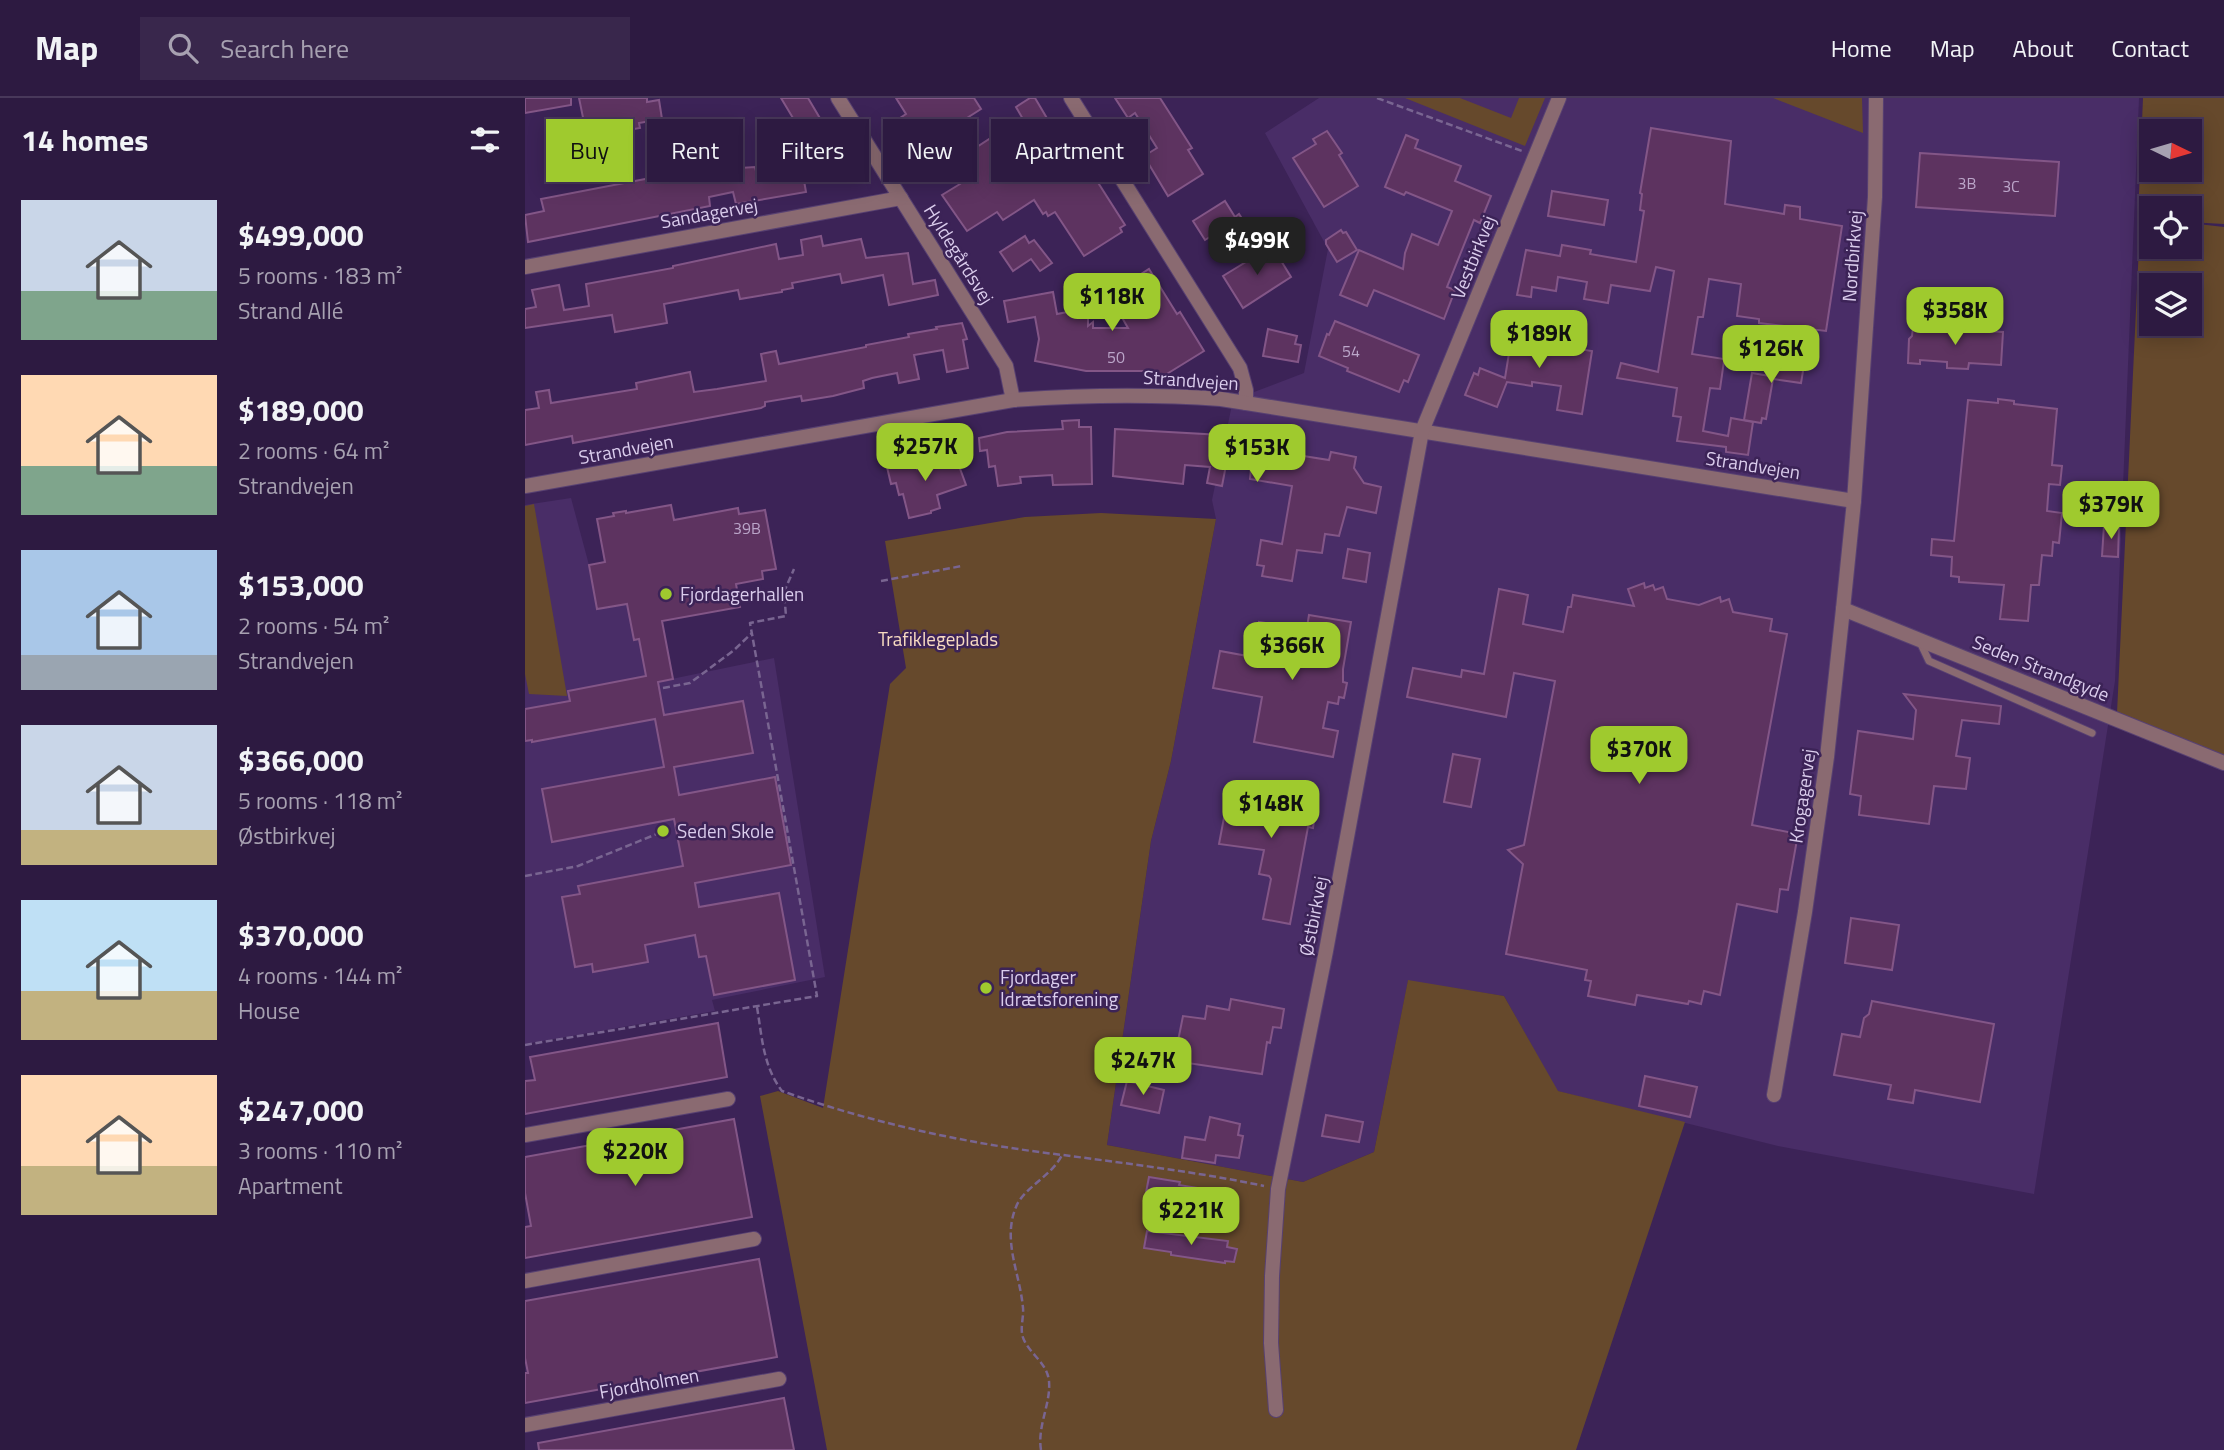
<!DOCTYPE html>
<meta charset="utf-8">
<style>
:root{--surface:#2d1a41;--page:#39274c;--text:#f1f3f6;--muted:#a7a1b1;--line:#48385a;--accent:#9fca2e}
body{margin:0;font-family:"Titillium Web",sans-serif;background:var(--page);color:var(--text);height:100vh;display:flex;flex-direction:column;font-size:26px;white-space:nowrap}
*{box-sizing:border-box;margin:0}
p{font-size:23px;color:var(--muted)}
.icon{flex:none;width:38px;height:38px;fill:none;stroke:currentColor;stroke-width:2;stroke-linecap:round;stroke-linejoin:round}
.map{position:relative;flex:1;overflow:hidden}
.drawer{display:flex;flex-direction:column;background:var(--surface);width:525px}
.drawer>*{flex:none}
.banner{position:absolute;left:21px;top:21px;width:665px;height:63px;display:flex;gap:14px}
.needle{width:46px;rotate:95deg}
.fabs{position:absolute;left:1614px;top:21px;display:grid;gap:14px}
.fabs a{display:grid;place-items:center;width:63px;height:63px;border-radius:0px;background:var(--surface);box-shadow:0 4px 18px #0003,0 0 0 2px var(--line);font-size:35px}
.price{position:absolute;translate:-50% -60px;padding:0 16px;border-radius:14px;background:var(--accent);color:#111;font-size:23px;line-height:46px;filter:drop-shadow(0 2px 4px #0008)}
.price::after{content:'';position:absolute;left:50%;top:42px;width:21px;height:16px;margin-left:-10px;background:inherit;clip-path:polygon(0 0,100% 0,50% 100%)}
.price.on{background:#222;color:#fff}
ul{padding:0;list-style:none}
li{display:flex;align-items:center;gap:21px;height:175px;padding:0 21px}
li span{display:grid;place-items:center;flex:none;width:196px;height:140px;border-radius:0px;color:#555}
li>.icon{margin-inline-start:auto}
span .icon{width:84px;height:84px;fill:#fffc;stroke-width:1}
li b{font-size:30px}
h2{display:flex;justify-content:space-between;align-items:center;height:84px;padding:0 21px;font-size:30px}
.chip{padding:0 24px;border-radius:0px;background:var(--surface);box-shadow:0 4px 18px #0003,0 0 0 2px var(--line);font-size:24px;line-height:63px}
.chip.on{background:var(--accent);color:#111}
header{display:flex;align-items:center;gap:42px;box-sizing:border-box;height:98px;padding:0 35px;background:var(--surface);border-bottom:2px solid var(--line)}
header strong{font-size:33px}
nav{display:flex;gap:38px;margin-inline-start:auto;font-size:24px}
.search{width:490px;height:63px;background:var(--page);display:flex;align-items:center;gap:18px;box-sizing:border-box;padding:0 24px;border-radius:0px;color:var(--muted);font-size:26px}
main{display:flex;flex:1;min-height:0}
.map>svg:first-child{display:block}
</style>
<header>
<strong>Map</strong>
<div class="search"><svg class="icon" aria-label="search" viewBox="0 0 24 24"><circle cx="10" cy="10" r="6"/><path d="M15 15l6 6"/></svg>Search here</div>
<nav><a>Home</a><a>Map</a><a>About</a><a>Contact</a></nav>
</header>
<main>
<section class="drawer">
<h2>14 homes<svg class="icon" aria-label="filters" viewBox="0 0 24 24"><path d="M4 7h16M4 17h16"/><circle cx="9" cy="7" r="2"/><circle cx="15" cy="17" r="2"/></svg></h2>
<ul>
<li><span style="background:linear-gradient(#c9d6e8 65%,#7fa58c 0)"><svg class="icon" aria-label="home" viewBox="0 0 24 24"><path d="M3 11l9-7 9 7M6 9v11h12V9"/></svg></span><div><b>$499,000</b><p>5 rooms · 183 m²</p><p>Strand Allé</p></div></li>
<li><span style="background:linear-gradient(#ffd9b3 65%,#7fa58c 0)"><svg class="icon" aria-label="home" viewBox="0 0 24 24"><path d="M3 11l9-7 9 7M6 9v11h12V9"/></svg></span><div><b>$189,000</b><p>2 rooms · 64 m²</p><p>Strandvejen</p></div></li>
<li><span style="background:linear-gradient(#a9c7e8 75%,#9aa5b1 0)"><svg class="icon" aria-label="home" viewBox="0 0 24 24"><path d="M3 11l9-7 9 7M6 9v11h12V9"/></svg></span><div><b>$153,000</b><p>2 rooms · 54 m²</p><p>Strandvejen</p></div></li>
<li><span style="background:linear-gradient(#c9d6e8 75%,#c2b280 0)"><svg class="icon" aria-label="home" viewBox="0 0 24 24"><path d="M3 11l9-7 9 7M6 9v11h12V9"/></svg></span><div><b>$366,000</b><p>5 rooms · 118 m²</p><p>Østbirkvej</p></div></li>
<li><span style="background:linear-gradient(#bfe0f5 65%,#c2b280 0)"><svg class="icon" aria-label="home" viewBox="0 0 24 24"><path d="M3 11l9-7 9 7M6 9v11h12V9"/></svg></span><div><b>$370,000</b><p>4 rooms · 144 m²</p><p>House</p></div></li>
<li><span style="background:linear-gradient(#ffd9b3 65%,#c2b280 0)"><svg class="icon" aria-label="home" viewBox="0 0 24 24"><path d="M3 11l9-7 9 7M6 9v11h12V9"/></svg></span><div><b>$247,000</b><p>3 rooms · 110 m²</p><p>Apartment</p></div></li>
</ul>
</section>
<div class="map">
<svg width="1699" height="1352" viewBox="0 0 1699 1352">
<rect width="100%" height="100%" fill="#3c2357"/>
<!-- built -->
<g fill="#492d67">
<polygon points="794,0 1614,0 1590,583 1509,1096 1253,1048 1032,993 979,898 883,883 849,1054 778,1084 582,1047 626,743 646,663 691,421 687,402 708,302 779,275 803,151 740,35"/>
<polygon points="46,400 64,467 72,511 102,506 109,542 114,541 122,586 249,560 300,879 187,902 190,913 0,946 0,407"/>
</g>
<!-- green -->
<g fill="#66492c" fill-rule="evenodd">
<polygon points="880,0 935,0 986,20 994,0 1020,0 1000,48"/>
<polygon points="1248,0 1337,0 1338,35"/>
<path d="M1618,0H1699V126L1664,124V110H1626V121L1613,119ZM1626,33H1664V72H1626Z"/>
<path d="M1664,125L1699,129V657L1592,615L1614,148L1635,152L1637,149H1664ZM1626,187H1664V226H1626Z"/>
<polygon points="9,406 42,598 4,596 0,576 0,408"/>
<polygon points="576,415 691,421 646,663 626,743 582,1047 778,1084 849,1054 883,882 979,898 1033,993 1160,1024 1051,1352 302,1352 235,998 253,993 298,1010 365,586 381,570 360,443 500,419"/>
</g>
<!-- building -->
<g fill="#5d3360" stroke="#835687" stroke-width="2">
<polygon points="0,0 46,0 46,7 0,15"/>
<polygon points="54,0 122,0 122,4 134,2 137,21 114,25 115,30 62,39"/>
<polygon points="256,0 283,0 299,27 302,25 321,56 314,61 319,67 302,77"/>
<polygon points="371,0 449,0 456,11 376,62 361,39 377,29 372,22 381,16"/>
<polygon points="505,0 510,0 523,22 518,25 524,34 510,42 491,9"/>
<polygon points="590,0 635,0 667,50 663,52 678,76 643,98 619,58 632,50 610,15 603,20"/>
<polygon points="1126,30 1206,43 1200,106 1259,116 1260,107 1275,109 1275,121 1317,128 1301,233 1234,225 1234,221 1212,218 1216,186 1184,181 1178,219 1173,219 1167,256 1199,261 1199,263 1195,291 1185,290 1178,333 1203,338 1206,320 1228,324 1223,357 1201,354 1201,349 1152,343 1156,319 1148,318 1152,290 1092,280 1096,265 1133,274 1149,173 1131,169 1125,193 1086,187 1083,205 1059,201 1062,184 1033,179 1031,193 1007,189 1006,199 992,197 1001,152 1035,158 1037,147 1066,152 1065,156 1111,164 1119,113 1115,112 1117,96 1115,95"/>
<polygon points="802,33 817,55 814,57 833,88 799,109 768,60 791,46 788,41"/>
<polygon points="472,36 488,60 507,48 526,78 556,58 600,127 595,130 597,134 559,158 530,114 523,118 521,114 518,116 509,102 478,122 472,114 442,133 417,97 435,86 431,79 445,70 438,58"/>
<polygon points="881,37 893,42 890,50 936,68 930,83 966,98 955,125 949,122 922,189 930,192 919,221 849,192 842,208 815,197 834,152 878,171 880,155 887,136 913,147 927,113 881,94 879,97 860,89"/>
<polygon points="274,54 281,94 211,106 208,94 184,99 185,108 3,144 0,117 19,113 16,101 214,63 215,70 230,69 231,73 263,67 261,57"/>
<polygon points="1395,55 1534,64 1530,118 1391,109"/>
<polygon points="1027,93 1083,102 1079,127 1023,118"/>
<polygon points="700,103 710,119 714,116 723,130 707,139 701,129 680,142 668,123"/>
<polygon points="816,132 818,135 821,134 832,152 812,164 801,146 801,142"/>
<polygon points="296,138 298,148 336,141 341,160 383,155 388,186 410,182 413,197 364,207 358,177 317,185 315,176 267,185 268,190 257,192 257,194 215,201 213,192 139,206 142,225 90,234 87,217 0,230 0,211 11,209 7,192 34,187 39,212 64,208 61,186 148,170 148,168 251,146 254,161 278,157 276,142"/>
<polygon points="500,138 504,145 509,142 527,165 515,173 506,161 488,173 475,154"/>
<polygon points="747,148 766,179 718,210 698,178"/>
<polygon points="624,171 652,216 655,214 679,253 632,282 632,273 561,273 510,263 514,241 510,219 483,224 479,203 528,194 532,216 563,210 563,228 568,224 568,230 603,230 591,209 612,195 605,183"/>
<polygon points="1005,216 1025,219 1021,246 1067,253 1057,316 1032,312 1036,288 1007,284 1007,288 982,284 972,309 940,297 949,275 953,277 955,270 980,280 985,249 999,252"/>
<polygon points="810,223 894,257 883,284 879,282 874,294 822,273 823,270 794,258 802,236 804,237"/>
<polygon points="437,225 442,241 438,242 443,270 422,274 418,252 389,257 394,281 374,285 372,275 347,280 338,283 339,290 308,298 277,303 276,298 240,304 240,308 236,310 48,345 47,338 0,347 0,312 14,310 11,294 24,292 26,305 112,291 111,285 165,274 169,294 192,291 241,283 236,256 251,253 254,266 341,249 341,247 384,239 383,236 412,231 411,229"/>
<polygon points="1388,229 1478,234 1476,267 1444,265 1443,271 1422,270 1422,264 1395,262 1395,266 1383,265 1384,241 1387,238"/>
<polygon points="743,231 772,238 770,246 776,247 773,264 738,258"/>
<polygon points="1248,256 1280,261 1276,285 1248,281 1241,321 1237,320 1236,325 1219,322 1227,275 1245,278"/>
<polygon points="1473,301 1489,303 1489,306 1532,311 1527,367 1537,368 1535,387 1524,386 1522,413 1537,415 1534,445 1528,444 1527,458 1517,457 1514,487 1506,487 1503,523 1475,521 1479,487 1434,484 1434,479 1426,478 1427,459 1406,457 1407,441 1429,443 1443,302 1473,305"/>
<polygon points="554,322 554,329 566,329 567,386 528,387 527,377 495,379 496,385 473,388 470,368 464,369 462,352 455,353 454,340 482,334 538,331 537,323"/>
<polygon points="590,331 697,337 697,340 738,347 739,343 755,345 753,354 804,362 806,354 831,359 829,370 839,385 856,389 851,415 822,409 814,438 800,436 797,455 772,452 767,483 737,478 739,468 732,467 736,442 757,446 767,388 725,381 726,370 701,367 697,388 682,385 685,369 660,367 658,386 588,378"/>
<polygon points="430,357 441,387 412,397 415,410 406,413 406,415 384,420 378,396 374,397 371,385 366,386 362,369 367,368 366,364 389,359 392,371"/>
<polygon points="146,407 149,422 213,410 214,416 240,412 251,471 237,473 238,481 211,486 215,509 137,523 148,581 133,584 139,617 218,603 228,655 149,669 154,697 250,679 266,767 170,785 174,809 254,795 270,882 189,897 181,858 174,859 170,837 120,847 123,864 68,874 67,866 50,869 37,799 55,796 53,788 158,768 149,721 27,744 17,691 139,669 130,621 7,644 7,642 0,643 0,611 45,603 43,593 121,578 114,541 109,542 102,506 72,511 64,467 80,464 72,421 89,418 88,415 101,413 101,415"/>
<polygon points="1579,427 1594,428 1593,459 1577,458"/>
<polygon points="823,451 845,455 841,484 818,480"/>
<polygon points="1119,485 1120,490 1128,487 1130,492 1138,489 1142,501 1174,507 1195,499 1196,504 1204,501 1208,514 1247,521 1245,533 1262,536 1227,727 1273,736 1263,792 1255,791 1252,814 1212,806 1195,897 1179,893 1176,906 1164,903 1163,906 1112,897 1110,907 1063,898 1066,883 1060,882 1062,872 981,856 998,766 983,752 999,747 1030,583 989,575 981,619 882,599 888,570 936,579 937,572 959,576 974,491 1003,497 998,526 1038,534 1043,509 1046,509 1048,497 1109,508 1103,491"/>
<polygon points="784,517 826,524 818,571 818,584 822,585 819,600 814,599 813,606 803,604 798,630 813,633 808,659 729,644 737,599 688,590 695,553 728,559 734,524 773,530 773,527 782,529"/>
<polygon points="1379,596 1476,608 1474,626 1437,622 1431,658 1445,660 1441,691 1409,688 1404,726 1334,717 1336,698 1325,696 1333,633 1388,641 1391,612"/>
<polygon points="928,656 955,661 946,709 919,704"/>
<polygon points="705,688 792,702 788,730 783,729 765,826 738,821 746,781 744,778 734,776 739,752 694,746"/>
<polygon points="1326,820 1374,827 1367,872 1320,865"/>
<polygon points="706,901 759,911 756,930 748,929 745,945 742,944 737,976 649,963 658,918 680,921 682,908 704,912"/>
<polygon points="1347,903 1469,926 1455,1004 1390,992 1388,1005 1363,1001 1366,987 1309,977 1317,936 1335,939 1339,920 1344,916"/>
<polygon points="193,925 202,979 0,1016 0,983 10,982 5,959"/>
<polygon points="1120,978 1172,989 1165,1019 1114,1008"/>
<polygon points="602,983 639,992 634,1015 596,1007"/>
<polygon points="801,1017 838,1024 834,1044 797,1038"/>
<polygon points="685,1019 715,1026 713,1037 718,1038 714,1060 691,1057 690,1065 657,1060 660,1039 680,1042"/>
<polygon points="209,1021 227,1119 0,1160 0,1129 6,1128 0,1095 0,1059"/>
<polygon points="624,1079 655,1084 654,1087 710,1096 707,1117 619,1105"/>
<polygon points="622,1133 703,1143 702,1149 712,1151 709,1164 700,1163 700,1165 646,1157 646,1154 619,1150"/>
<polygon points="234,1161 252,1259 0,1305 0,1275 3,1275 0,1260 0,1203"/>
<polygon points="259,1300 269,1352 14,1352 13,1345"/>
</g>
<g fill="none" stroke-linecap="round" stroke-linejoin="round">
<defs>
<polyline id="service" points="1394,542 1404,563 1567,635"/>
<g id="minor">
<polyline points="313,0 481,268 488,302"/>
<polyline points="546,0 715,270 721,292 721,305"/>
<polyline points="0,169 376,100"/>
<path d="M0,388L488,302C558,297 625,296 696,301L1329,403"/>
<polyline points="1318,511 1699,665"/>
<polyline points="1249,997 1280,814 1302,659 1318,511 1329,403 1350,99 1351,0"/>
<polyline points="0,1037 203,1001"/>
<polyline points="0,1183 229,1141"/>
<polyline points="751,1312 746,1245 747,1178 753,1091 801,853 897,333 1034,0"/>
<polyline points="0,1327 254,1281"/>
</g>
</defs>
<!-- service casing -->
<use href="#service" stroke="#584172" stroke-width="9"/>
<!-- minor casing -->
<use href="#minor" stroke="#584172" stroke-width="16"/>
<!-- path -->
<g stroke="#796591" stroke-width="2.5" stroke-dasharray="7 3.5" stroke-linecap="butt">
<polyline points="852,0 997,53"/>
<polyline points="356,483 437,468"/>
<polyline points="138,590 165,585 208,553 227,535"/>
<polyline points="0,778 53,768 144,731"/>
<path d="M232,909C237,939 238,968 257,993C347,1025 443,1046 538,1057C605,1066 673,1074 739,1088"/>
<polyline points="0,947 292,898 225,525 261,518 259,494 269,471"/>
<path d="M516,1352C512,1328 526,1306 524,1283C522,1265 506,1257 499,1242C494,1232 499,1220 498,1210C495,1175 477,1143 491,1109C498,1090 527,1078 537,1057"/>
</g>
<!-- service -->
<use href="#service" stroke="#8a6a71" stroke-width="7"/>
<!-- minor -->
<use href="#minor" stroke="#8a6a71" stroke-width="14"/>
</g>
<!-- markers -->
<g fill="#9fca2e" stroke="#3c2357" stroke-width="2.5">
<circle cx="141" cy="496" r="7"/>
<circle cx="138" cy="733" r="7"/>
<circle cx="461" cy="890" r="7"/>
</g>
<g text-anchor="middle" stroke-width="5" stroke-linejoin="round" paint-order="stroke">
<!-- number labels -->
<g font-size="16" fill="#bba6c9">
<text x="1442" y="91">3B</text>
<text x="1486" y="94">3C</text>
<text x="826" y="259">54</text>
<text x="591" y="265">50</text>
<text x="222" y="436">39B</text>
</g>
<!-- street labels -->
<g font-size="19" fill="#daccec" stroke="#3c2357">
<text transform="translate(184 115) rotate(-10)" y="7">Sandagervej</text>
<text transform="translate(434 156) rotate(58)" y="7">Hyldegårdsvej</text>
<text transform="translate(1327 158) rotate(-86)" y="7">Nordbirkvej</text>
<text transform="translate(948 159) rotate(-68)" y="7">Vestbirkvej</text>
<text transform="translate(666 282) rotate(4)" y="7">Strandvejen</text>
<text transform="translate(101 351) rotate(-10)" y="7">Strandvejen</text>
<text transform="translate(1228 367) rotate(9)" y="7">Strandvejen</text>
<text transform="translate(1516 570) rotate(22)" y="7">Seden Strandgyde</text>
<text transform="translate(1277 698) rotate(-82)" y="7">Krogagervej</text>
<text transform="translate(788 818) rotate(-79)" y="7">Østbirkvej</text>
<text transform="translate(124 1285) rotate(-10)" y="7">Fjordholmen</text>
</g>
<!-- poi labels -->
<g font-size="19" fill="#daccec" stroke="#3c2357" text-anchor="start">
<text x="155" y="503">Fjordagerhallen</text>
<text x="152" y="740">Seden Skole</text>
<text x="475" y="886">Fjordager<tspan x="475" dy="22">Idrætsforening</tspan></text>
</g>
<!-- park labels -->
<g font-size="19" fill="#f8dbc1" stroke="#3c2357">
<text x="413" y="548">Trafiklegeplads</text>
</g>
</g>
</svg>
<div class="fabs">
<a><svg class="needle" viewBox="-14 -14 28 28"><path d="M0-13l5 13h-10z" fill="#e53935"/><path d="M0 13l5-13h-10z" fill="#a7a1b1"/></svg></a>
<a><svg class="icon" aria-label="locate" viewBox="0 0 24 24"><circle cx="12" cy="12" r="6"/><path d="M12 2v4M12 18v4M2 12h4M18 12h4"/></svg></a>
<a><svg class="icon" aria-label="layers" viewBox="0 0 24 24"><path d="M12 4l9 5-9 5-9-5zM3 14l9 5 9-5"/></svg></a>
</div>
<b class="price on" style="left:732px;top:179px">$499K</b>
<b class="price" style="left:587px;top:235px">$118K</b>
<b class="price" style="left:1430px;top:249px">$358K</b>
<b class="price" style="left:1014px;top:272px">$189K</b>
<b class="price" style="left:1246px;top:287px">$126K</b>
<b class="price" style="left:400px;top:385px">$257K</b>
<b class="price" style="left:732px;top:386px">$153K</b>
<b class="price" style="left:1586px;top:443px">$379K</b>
<b class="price" style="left:767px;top:584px">$366K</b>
<b class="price" style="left:1114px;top:688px">$370K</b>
<b class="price" style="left:746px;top:742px">$148K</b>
<b class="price" style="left:618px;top:999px">$247K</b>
<b class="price" style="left:110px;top:1090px">$220K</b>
<b class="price" style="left:666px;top:1149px">$221K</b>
<div class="banner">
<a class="chip on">Buy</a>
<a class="chip">Rent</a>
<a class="chip">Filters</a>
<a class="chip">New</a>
<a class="chip">Apartment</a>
</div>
</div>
</main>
